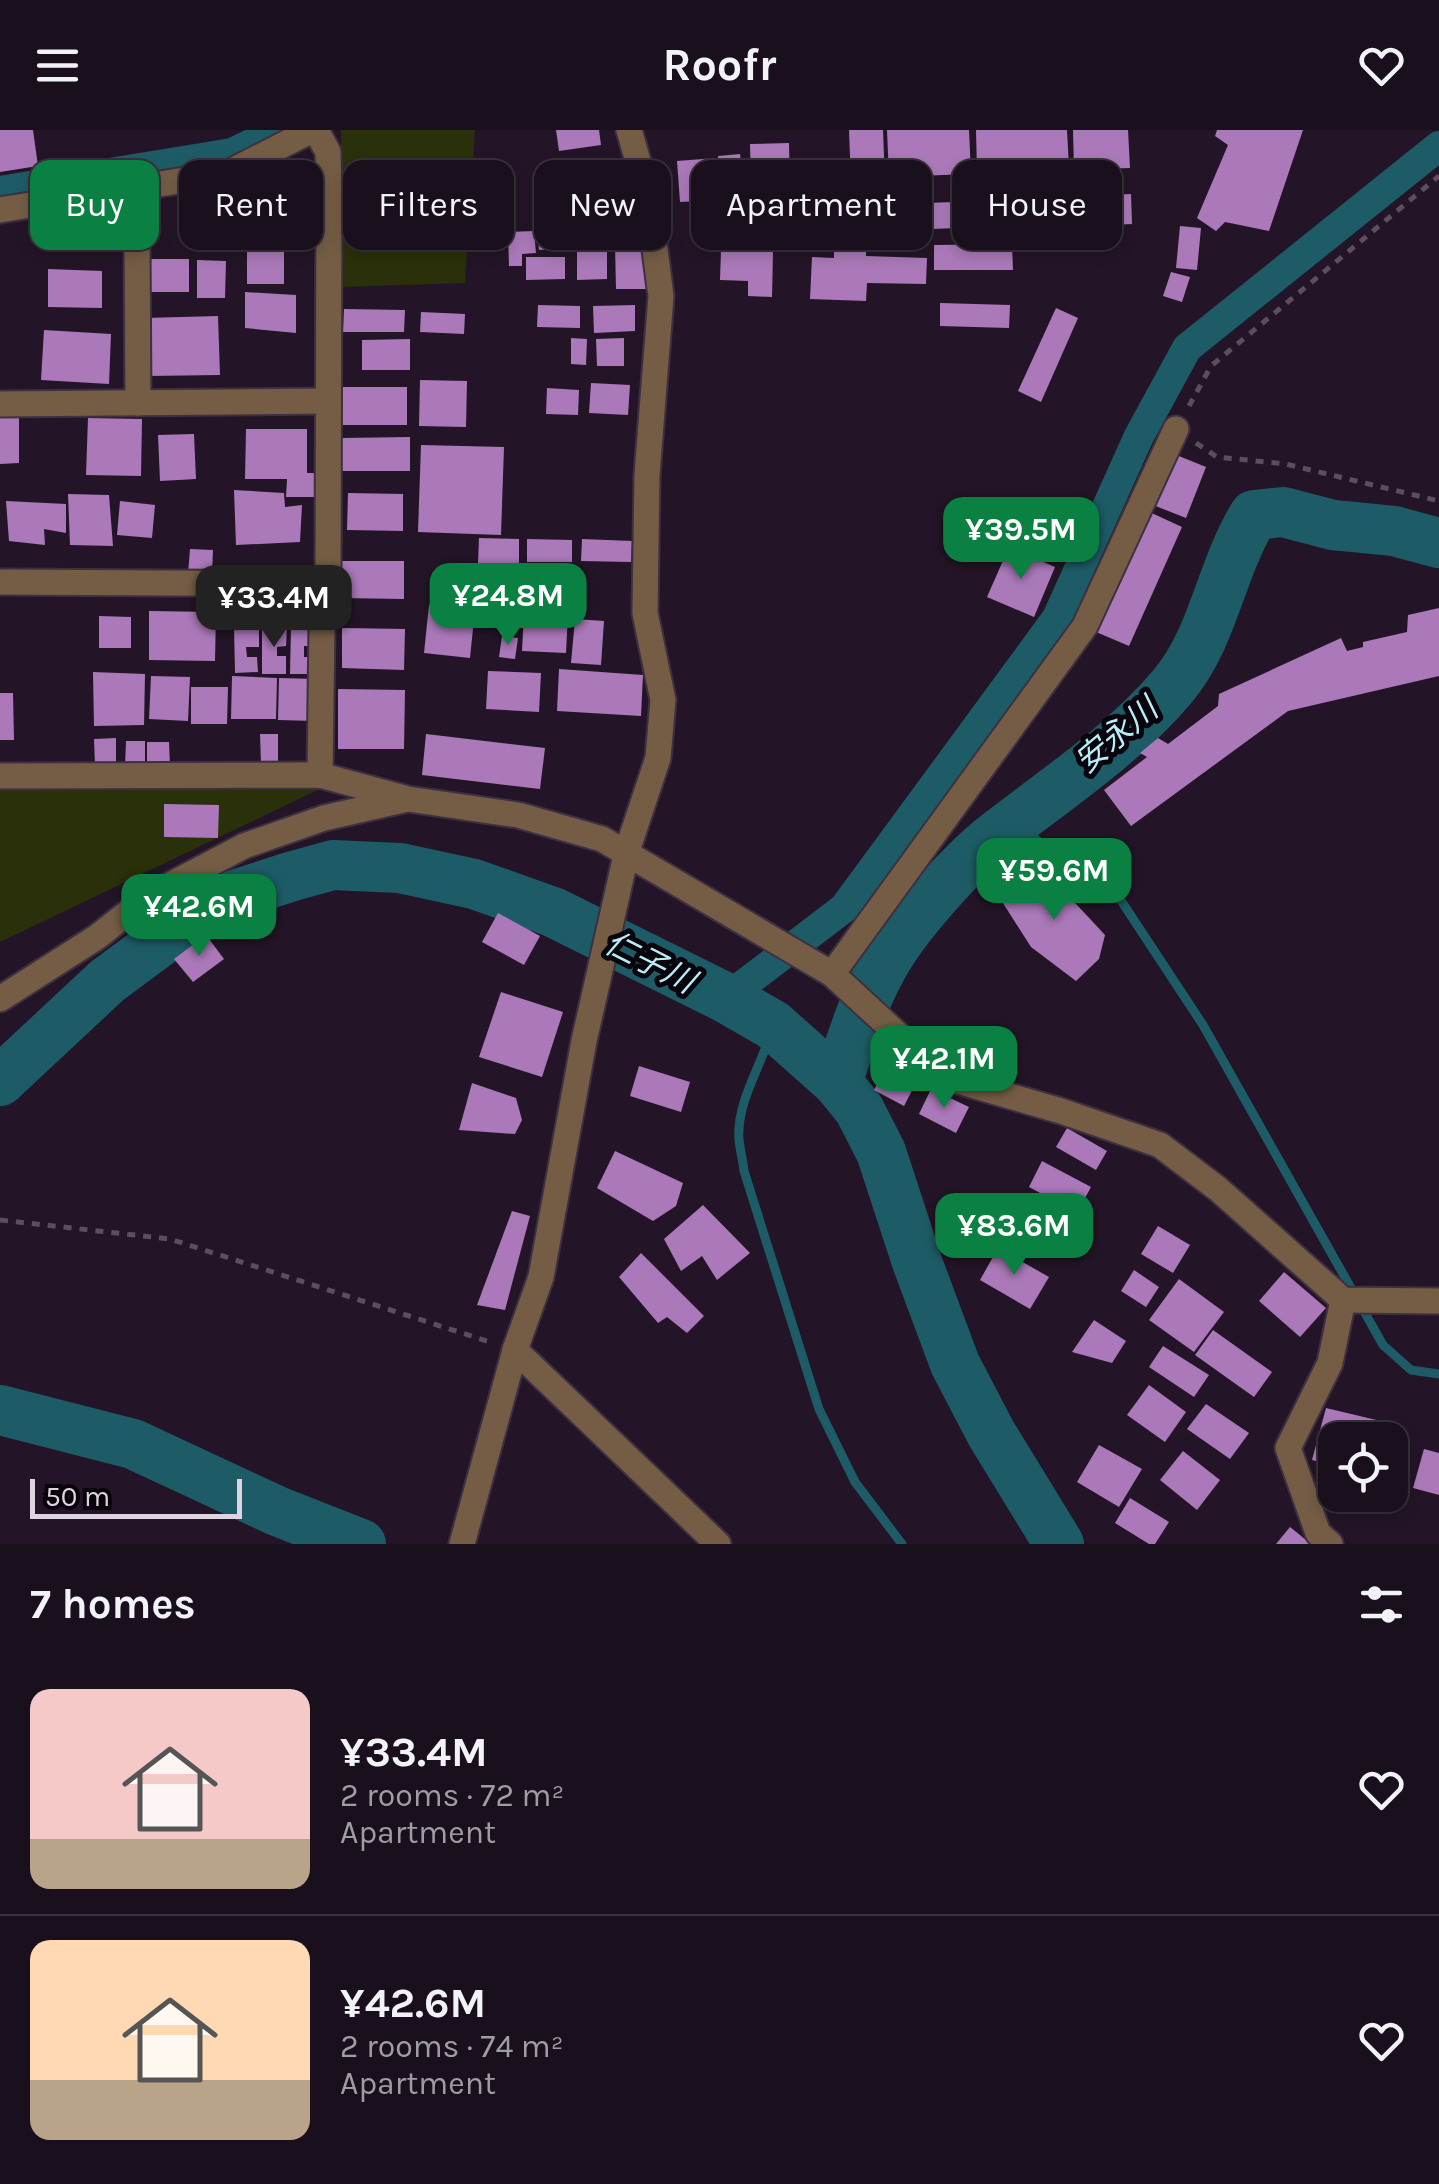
<!DOCTYPE html>
<meta charset="utf-8">
<style>
:root{--surface:#1a101d;--page:#231926;--text:#f1f3f6;--muted:#9f9da4;--line:#38303b;--accent:#0b8043}
body{margin:0;font-family:Karla,"Noto Sans JP",sans-serif;background:var(--page);color:var(--text);height:100vh;display:flex;flex-direction:column;font-size:38px;white-space:nowrap}
*{box-sizing:border-box;margin:0}
p{font-size:32px;color:var(--muted)}
.icon{flex:none;width:55px;height:55px;fill:none;stroke:currentColor;stroke-width:2;stroke-linecap:round;stroke-linejoin:round}
.map{position:relative;height:1414px;overflow:hidden}
.details{display:flex;flex-direction:column;background:var(--surface);flex:1}
.details>*{flex:none}
.banner{position:absolute;left:30px;top:30px;width:1380px;height:90px;display:flex;gap:20px}
.tools{position:absolute;left:1318px;top:1292px;display:grid;gap:20px}
.tools a{display:grid;place-items:center;width:90px;height:90px;border-radius:20px;background:var(--surface);box-shadow:0 5px 15px #0003,0 0 0 2px var(--line);font-size:50px}
.scale{position:absolute;left:30px;bottom:25px;width:212px;box-sizing:border-box;padding-left:10px;border:5px solid #ded4e1;border-top:0;font-size:28px;line-height:35px;white-space:nowrap;color:#ded4e1;-webkit-text-stroke:8px #09040b;paint-order:stroke}
.price{position:absolute;translate:-50% -85px;padding:0 22px;border-radius:20px;background:var(--accent);color:#fff;font-size:32px;line-height:65px;filter:drop-shadow(0 2px 5px #0008)}
.price::after{content:'';position:absolute;left:50%;top:60px;width:30px;height:22px;margin-left:-15px;background:inherit;clip-path:polygon(0 0,100% 0,50% 100%)}
.price.selected{background:#222;color:#fff}
ul{padding:0;list-style:none}
li{display:flex;align-items:center;gap:30px;height:250px;padding:0 30px}
li+li{border-top:2px solid var(--line)}
li span{display:grid;place-items:center;flex:none;width:280px;height:200px;border-radius:20px;color:#555}
li>.icon{margin-inline-start:auto}
span .icon{width:120px;height:120px;fill:#fffc;stroke-width:1}
li b{font-size:42px}
h2{display:flex;justify-content:space-between;align-items:center;height:120px;padding:0 30px;font-size:42px}
.tag{padding:0 35px;border-radius:20px;background:var(--surface);box-shadow:0 5px 15px #0003,0 0 0 2px var(--line);font-size:35px;line-height:90px}
.tag.selected{background:var(--accent);color:#fff}
header{display:flex;justify-content:space-between;align-items:center;height:130px;padding:0 30px;background:var(--surface);font-size:45px;font-weight:700}
.map>svg:first-child{display:block}
</style>
<header><svg class="icon" aria-label="menu" viewBox="0 0 24 24"><path d="M4 6h16M4 12h16M4 18h16"/></svg>Roofr<svg class="icon" aria-label="heart" viewBox="0 0 24 24"><path d="M12 20l-8-8c-3-5 5-10 8-4 3-6 11-1 8 4z"/></svg></header>
<div class="map">
<svg width="1439" height="1414" viewBox="0 0 1439 1414">
<rect width="100%" height="100%" fill="#231527"/>
<!-- green -->
<g fill="#2a3009">
<polygon points="341,0 475,0 465,153 340,157"/>
<polygon points="0,653 328,655 0,812"/>
</g>
<g fill="none" stroke-linecap="round" stroke-linejoin="round">
<!-- stream -->
<g stroke="#1d5c66" stroke-width="9">
<polyline points="1017,692 1038,711 1064,724 1120,769 1203,895 1383,1215 1411,1240 1439,1244"/>
<path d="M773,895C764,933 736,970 739,1010C740,1020 743,1031 744,1041L819,1279L855,1352L902,1414"/>
</g>
<!-- canal -->
<g stroke="#1d5c66" stroke-width="30">
<polyline points="0,61 232,23 280,0"/>
<polyline points="726,868 844,778 1057,488 1139,306 1187,218 1439,16"/>
</g>
<!-- river -->
<g stroke="#1d5c66" stroke-width="50">
<polyline points="0,951 107,851 165,808 234,765 293,746 333,735 400,738 474,754 553,782 726,868 773,895 837,952 859,979 881,1022 917,1132 955,1234 991,1303 1059,1414"/>
<path d="M837,952C851,914 862,873 882,838C903,798 961,733 997,705C1056,659 1123,615 1172,557C1214,508 1220,440 1254,385L1283,382L1333,395L1394,401L1439,413"/>
<polyline points="0,1280 133,1314 277,1381 361,1414"/>
</g>
</g>
<!-- building -->
<g fill="#ab79b9">
<polygon points="0,0 33,0 38,36 0,42"/>
<polygon points="556,0 599,0 601,15 559,21"/>
<polygon points="849,0 883,0 886,78 852,80"/>
<polygon points="887,0 969,0 971,44 889,47"/>
<polygon points="976,0 1067,0 1069,38 977,42"/>
<polygon points="1073,0 1128,0 1130,38 1074,40"/>
<polygon points="1217,0 1303,0 1269,101 1225,92 1216,101 1197,88 1228,15 1215,6"/>
<polygon points="789,13 790,58 751,59 750,14"/>
<polygon points="740,24 745,62 723,64 718,26"/>
<polygon points="716,28 719,70 680,72 677,31"/>
<polygon points="290,31 318,32 317,62 272,61 273,40"/>
<polygon points="238,51 256,51 256,67 266,67 264,108 228,107 229,66 237,63"/>
<polygon points="1131,64 1132,94 1066,97 1064,67"/>
<polygon points="1020,70 1021,96 872,101 871,85 893,84 893,74"/>
<polygon points="112,73 116,110 54,117 50,80"/>
<polygon points="267,74 310,76 309,100 266,98"/>
<polygon points="640,75 641,107 609,108 608,76"/>
<polygon points="603,77 606,110 580,111 578,79"/>
<polygon points="563,78 566,118 539,120 536,80"/>
<polygon points="1180,96 1201,98 1197,140 1176,138"/>
<polygon points="534,101 536,123 522,124 522,136 509,136 508,102"/>
<polygon points="646,114 646,159 616,159 615,115"/>
<polygon points="1012,114 1013,140 934,140 934,115"/>
<polygon points="577,115 607,115 607,149 577,150"/>
<polygon points="834,115 866,116 866,126 927,128 926,154 867,153 866,171 810,169 812,127 834,128"/>
<rect x="247" y="118" width="37" height="36"/>
<polygon points="721,120 773,121 772,167 748,166 748,151 720,150"/>
<polygon points="526,127 565,127 565,149 526,150"/>
<polygon points="149,129 189,129 189,162 148,162"/>
<polygon points="197,130 226,131 225,168 197,168"/>
<polygon points="48,139 102,141 102,178 48,177"/>
<polygon points="1171,142 1190,147 1182,172 1163,166"/>
<polygon points="245,162 296,165 296,203 245,198"/>
<polygon points="940,173 1010,175 1009,198 940,196"/>
<polygon points="538,175 580,176 580,198 537,197"/>
<polygon points="635,175 635,201 594,203 593,176"/>
<polygon points="1056,178 1078,188 1041,272 1018,261"/>
<polygon points="344,179 405,180 404,202 343,202"/>
<polygon points="421,182 465,184 464,204 420,202"/>
<polygon points="218,186 220,245 147,246 145,188"/>
<polygon points="44,200 111,204 109,254 41,250"/>
<polygon points="571,208 587,209 586,235 571,234"/>
<polygon points="624,208 624,236 597,236 596,209"/>
<polygon points="410,209 410,240 362,240 362,210"/>
<polygon points="420,250 467,251 466,297 419,296"/>
<polygon points="591,253 630,255 628,285 589,283"/>
<rect x="340" y="257" width="67" height="38"/>
<polygon points="547,258 579,260 578,285 546,284"/>
<polygon points="0,287 19,287 19,333 0,334"/>
<polygon points="88,288 142,289 141,346 86,345"/>
<polygon points="246,299 307,299 307,343 320,343 320,367 286,367 287,349 245,349"/>
<polygon points="194,304 196,349 160,351 158,305"/>
<polygon points="410,307 410,341 342,341 342,308"/>
<polygon points="421,315 504,317 501,405 418,402"/>
<polygon points="1169,322 1206,337 1186,388 1148,373"/>
<polygon points="234,360 284,363 285,377 302,375 300,412 236,415"/>
<polygon points="348,363 403,364 403,401 347,400"/>
<polygon points="68,364 109,365 113,416 70,415"/>
<polygon points="6,371 66,374 66,403 44,399 45,415 9,411"/>
<polygon points="120,371 155,375 152,408 117,405"/>
<polygon points="1143,379 1182,397 1129,516 1089,499"/>
<polygon points="1060,386 1078,396 1066,417 1049,407"/>
<polygon points="479,408 519,409 519,433 478,433"/>
<polygon points="527,409 572,410 572,432 527,432"/>
<polygon points="582,409 632,411 631,432 581,431"/>
<polygon points="1009,417 1055,437 1034,487 987,467"/>
<polygon points="190,419 213,420 212,445 188,444"/>
<polygon points="338,431 404,431 404,469 338,468"/>
<polygon points="429,475 475,479 470,528 424,523"/>
<polygon points="1439,478 1439,546 1288,581 1131,696 1104,660 1147,627 1140,623 1158,608 1168,614 1218,576 1219,564 1341,508 1347,521 1363,517 1363,512 1407,502 1408,485"/>
<polygon points="149,481 216,482 215,531 149,530"/>
<polygon points="524,481 568,484 566,523 522,521"/>
<polygon points="99,486 131,487 131,518 99,518"/>
<polygon points="575,489 604,491 601,535 571,533"/>
<polygon points="259,495 259,517 246,517 247,527 257,527 258,542 235,543 234,496"/>
<polygon points="262,496 287,496 286,516 277,517 277,526 286,526 286,544 262,544"/>
<polygon points="291,496 316,496 316,516 304,516 304,527 315,527 315,544 290,544"/>
<polygon points="342,498 405,499 404,540 342,538"/>
<polygon points="502,506 518,508 515,529 499,527"/>
<polygon points="559,539 643,545 641,586 557,581"/>
<polygon points="488,541 541,543 539,582 486,579"/>
<polygon points="93,542 145,544 144,595 94,596"/>
<polygon points="151,546 190,547 188,591 149,589"/>
<polygon points="232,546 277,548 276,589 231,589"/>
<polygon points="279,548 316,549 315,591 278,590"/>
<polygon points="191,557 228,557 227,594 191,594"/>
<polygon points="338,559 405,560 404,619 338,619"/>
<polygon points="0,563 13,563 14,610 0,610"/>
<polygon points="260,604 278,604 278,636 261,636"/>
<polygon points="426,604 545,618 540,659 422,645"/>
<polygon points="116,608 116,634 95,635 94,609"/>
<polygon points="126,611 145,611 145,638 125,637"/>
<polygon points="147,612 169,612 170,637 147,637"/>
<polygon points="164,674 219,675 218,708 164,707"/>
<polygon points="1038,733 1105,805 1099,829 1076,851 1031,817 1001,770"/>
<polygon points="498,783 540,806 524,835 482,812"/>
<polygon points="206,805 224,829 193,852 174,829"/>
<polygon points="501,862 563,882 542,947 479,927"/>
<polygon points="889,932 919,947 904,976 874,960"/>
<polygon points="639,936 690,952 681,982 630,966"/>
<polygon points="472,953 516,968 522,990 515,1004 459,1000"/>
<polygon points="931,959 969,977 956,1003 919,984"/>
<polygon points="1067,998 1107,1021 1096,1040 1056,1017"/>
<polygon points="615,1021 683,1053 676,1076 653,1091 597,1058"/>
<polygon points="1042,1031 1091,1057 1077,1083 1029,1057"/>
<polygon points="1018,1072 1067,1098 1053,1125 1004,1098"/>
<polygon points="703,1075 750,1123 717,1150 702,1126 681,1141 664,1109"/>
<polygon points="512,1081 530,1086 505,1180 477,1175"/>
<polygon points="1158,1096 1190,1115 1173,1143 1141,1124"/>
<polygon points="998,1118 1049,1147 1030,1179 980,1150"/>
<polygon points="641,1123 704,1186 687,1203 667,1187 658,1193 619,1147"/>
<polygon points="1134,1140 1159,1157 1146,1177 1121,1161"/>
<polygon points="1284,1142 1326,1178 1300,1207 1259,1171"/>
<polygon points="1179,1149 1224,1182 1194,1222 1149,1190"/>
<polygon points="1094,1190 1126,1211 1112,1233 1072,1222"/>
<polygon points="1213,1200 1272,1242 1254,1267 1195,1225"/>
<polygon points="1163,1216 1209,1245 1194,1267 1149,1237"/>
<polygon points="1149,1255 1186,1282 1165,1312 1127,1285"/>
<polygon points="1206,1274 1249,1303 1230,1329 1187,1299"/>
<polygon points="1326,1278 1389,1293 1382,1310 1335,1310 1335,1336 1312,1330"/>
<polygon points="1099,1315 1142,1339 1119,1377 1077,1352"/>
<polygon points="1424,1319 1439,1323 1439,1365 1413,1358"/>
<polygon points="1183,1321 1220,1350 1197,1380 1160,1350"/>
<polygon points="1130,1368 1169,1392 1155,1414 1149,1414 1115,1393"/>
<polygon points="1290,1397 1311,1414 1276,1414"/>
</g>
<g fill="none" stroke-linecap="round" stroke-linejoin="round">
<defs>
<g id="minor">
<polyline points="316,0 328,22 329,61 328,454 322,496 320,645"/>
<polyline points="0,80 228,43 312,0"/>
<polyline points="138,273 137,112 147,56"/>
<polyline points="0,274 328,271"/>
<polyline points="0,452 328,454"/>
<polyline points="0,646 320,645 408,669 518,685 602,709 832,844 944,947 1061,981 1160,1015 1218,1059 1343,1170 1439,1171"/>
<polyline points="832,844 1085,496 1176,299"/>
<polyline points="0,869 97,807 149,766 244,716 324,688 403,670"/>
<polyline points="515,1220 718,1414"/>
<polyline points="462,1414 515,1220 541,1147 584,911 627,721 658,628 663,570 645,483 647,345 661,166 648,66 629,0"/>
<polyline points="1330,1414 1318,1403 1288,1318 1330,1233 1343,1170"/>
</g>
</defs>
<!-- minor casing -->
<use href="#minor" stroke="#3d3041" stroke-width="29"/>
<!-- path -->
<g stroke="#5b4f5f" stroke-width="5" stroke-dasharray="8 8" stroke-linecap="butt">
<polyline points="1189,276 1211,236 1439,46"/>
<polyline points="1196,313 1217,327 1286,334 1439,371"/>
<polyline points="0,1090 170,1109 490,1212"/>
</g>
<!-- minor -->
<use href="#minor" stroke="#755d45" stroke-width="25"/>
</g>
<g text-anchor="middle" stroke-width="10" stroke-linejoin="round" paint-order="stroke">
<!-- water labels -->
<g font-size="32" font-style="italic" fill="#b8edf7" stroke="#09040b">
<text transform="translate(1116 605) rotate(-40)" y="11">安永川</text>
<text transform="translate(650 832) rotate(27)" y="11">仁子川</text>
</g>
</g>
</svg>
<div class="tools">
<a><svg class="icon" aria-label="locate" viewBox="0 0 24 24"><circle cx="12" cy="12" r="6"/><path d="M12 2v4M12 18v4M2 12h4M18 12h4"/></svg></a>
</div>
<div class="scale">50 m</div>
<b class="price" style="left:1021px;top:452px">¥39.5M</b>
<b class="price" style="left:508px;top:518px">¥24.8M</b>
<b class="price selected" style="left:274px;top:520px">¥33.4M</b>
<b class="price" style="left:1054px;top:793px">¥59.6M</b>
<b class="price" style="left:199px;top:829px">¥42.6M</b>
<b class="price" style="left:944px;top:981px">¥42.1M</b>
<b class="price" style="left:1014px;top:1148px">¥83.6M</b>
<div class="banner">
<a class="tag selected">Buy</a>
<a class="tag">Rent</a>
<a class="tag">Filters</a>
<a class="tag">New</a>
<a class="tag">Apartment</a>
<a class="tag">House</a>
</div>
</div>
<section class="details">
<h2>7 homes<svg class="icon" aria-label="filters" viewBox="0 0 24 24"><path d="M4 7h16M4 17h16"/><circle cx="9" cy="7" r="2"/><circle cx="15" cy="17" r="2"/></svg></h2>
<ul>
<li><span style="background:linear-gradient(#f6c9c9 75%,#b9a48a 0)"><svg class="icon" aria-label="home" viewBox="0 0 24 24"><path d="M3 11l9-7 9 7M6 9v11h12V9"/></svg></span><div><b>¥33.4M</b><p>2 rooms · 72 m²</p><p>Apartment</p></div><svg class="icon" aria-label="heart" viewBox="0 0 24 24"><path d="M12 20l-8-8c-3-5 5-10 8-4 3-6 11-1 8 4z"/></svg></li>
<li><span style="background:linear-gradient(#ffd9b3 70%,#b9a48a 0)"><svg class="icon" aria-label="home" viewBox="0 0 24 24"><path d="M3 11l9-7 9 7M6 9v11h12V9"/></svg></span><div><b>¥42.6M</b><p>2 rooms · 74 m²</p><p>Apartment</p></div><svg class="icon" aria-label="heart" viewBox="0 0 24 24"><path d="M12 20l-8-8c-3-5 5-10 8-4 3-6 11-1 8 4z"/></svg></li>
</ul>
</section>
